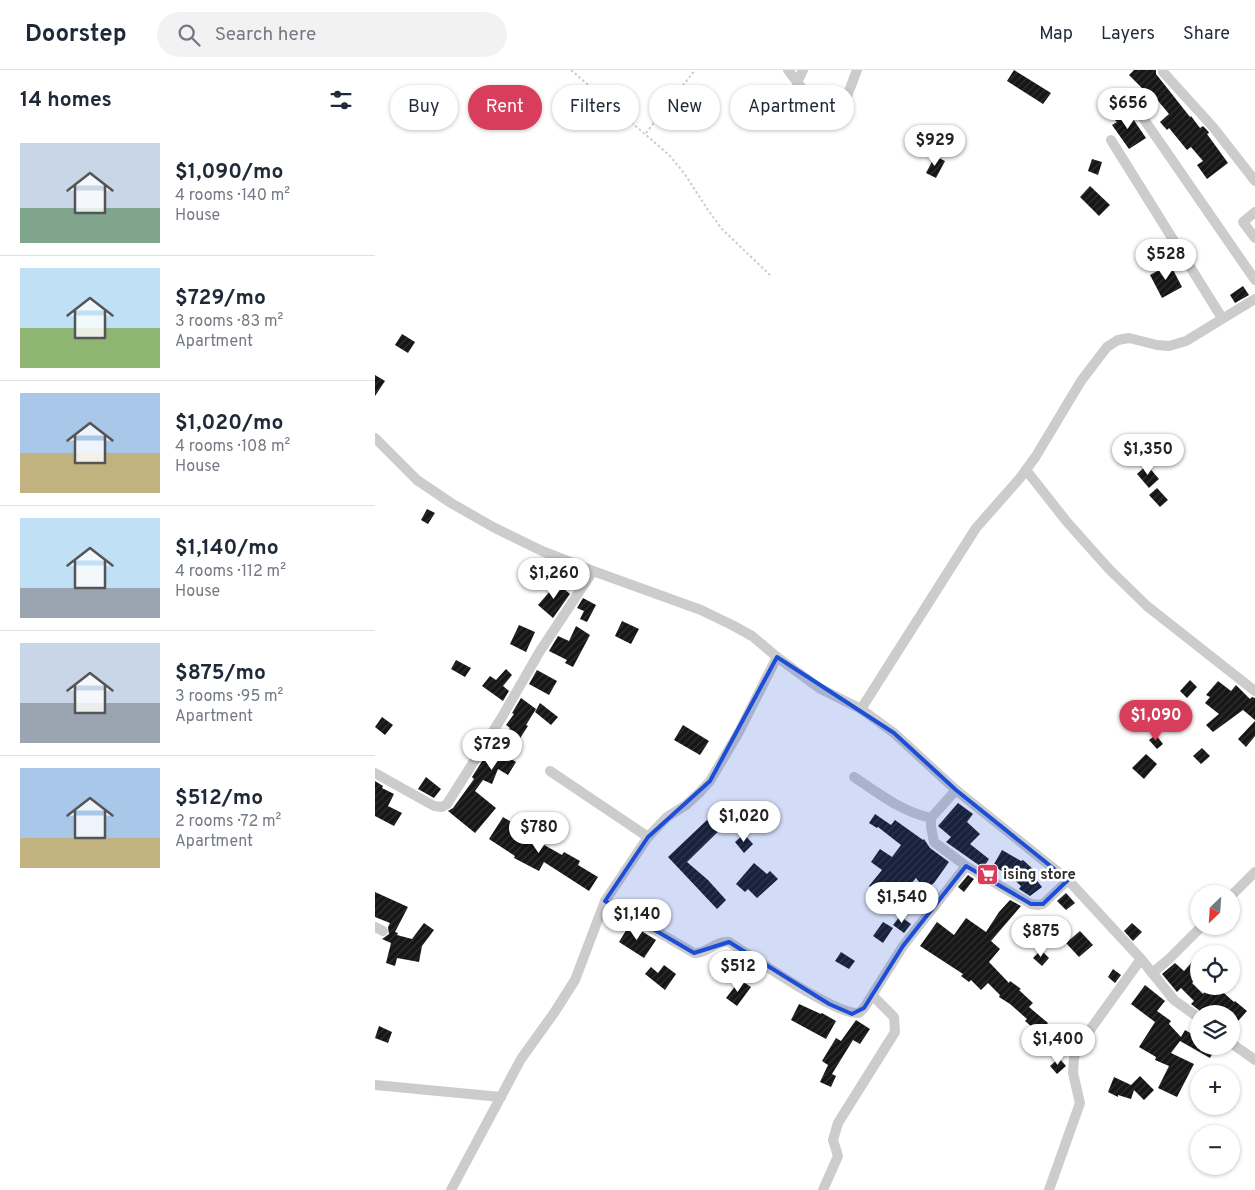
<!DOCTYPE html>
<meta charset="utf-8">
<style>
:root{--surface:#fff;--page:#f2f2f3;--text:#1f2937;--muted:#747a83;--line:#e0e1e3;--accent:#d83e5b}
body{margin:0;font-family:Overpass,sans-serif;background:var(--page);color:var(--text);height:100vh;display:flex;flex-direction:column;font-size:19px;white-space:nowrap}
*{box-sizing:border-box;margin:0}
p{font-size:16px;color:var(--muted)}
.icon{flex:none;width:28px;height:28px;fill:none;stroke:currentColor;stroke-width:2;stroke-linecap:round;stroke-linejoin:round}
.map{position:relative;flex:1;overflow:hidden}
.panel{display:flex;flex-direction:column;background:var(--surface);width:375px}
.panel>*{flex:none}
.banner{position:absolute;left:15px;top:15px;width:475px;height:45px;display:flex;gap:10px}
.needle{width:32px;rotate:205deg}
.tools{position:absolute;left:815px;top:815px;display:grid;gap:10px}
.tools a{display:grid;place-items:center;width:50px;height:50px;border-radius:50%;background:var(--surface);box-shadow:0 1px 4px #0004;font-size:25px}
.price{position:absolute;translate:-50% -42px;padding:0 11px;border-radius:18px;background:#fff;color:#222;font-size:16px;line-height:32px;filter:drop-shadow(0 1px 2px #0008)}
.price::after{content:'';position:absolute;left:50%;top:30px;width:15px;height:11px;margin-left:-8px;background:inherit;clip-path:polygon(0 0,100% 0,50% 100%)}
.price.active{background:var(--accent);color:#fff}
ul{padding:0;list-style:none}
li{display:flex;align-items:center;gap:15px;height:125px;padding:0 20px}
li+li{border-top:1px solid var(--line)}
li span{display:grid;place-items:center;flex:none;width:140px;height:100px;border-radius:0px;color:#555}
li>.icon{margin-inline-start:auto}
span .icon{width:60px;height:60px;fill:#fffc;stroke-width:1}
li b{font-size:21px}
h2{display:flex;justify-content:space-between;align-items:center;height:60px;padding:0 20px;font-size:21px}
.pill{padding:0 18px;border-radius:22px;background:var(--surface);box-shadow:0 1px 4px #0004;font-size:18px;line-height:45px}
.pill.active{background:var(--accent);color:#fff}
header{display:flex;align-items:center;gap:30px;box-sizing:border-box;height:70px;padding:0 25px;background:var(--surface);border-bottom:1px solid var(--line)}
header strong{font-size:24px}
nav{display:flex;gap:28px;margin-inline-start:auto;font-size:18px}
.search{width:350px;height:45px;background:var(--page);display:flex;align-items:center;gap:12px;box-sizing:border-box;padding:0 18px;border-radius:28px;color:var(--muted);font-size:19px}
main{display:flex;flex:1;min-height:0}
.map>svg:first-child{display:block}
</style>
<header>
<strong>Doorstep</strong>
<div class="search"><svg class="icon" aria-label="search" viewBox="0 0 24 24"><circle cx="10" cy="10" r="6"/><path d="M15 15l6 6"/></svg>Search here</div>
<nav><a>Map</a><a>Layers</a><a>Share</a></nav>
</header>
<main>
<section class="panel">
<h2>14 homes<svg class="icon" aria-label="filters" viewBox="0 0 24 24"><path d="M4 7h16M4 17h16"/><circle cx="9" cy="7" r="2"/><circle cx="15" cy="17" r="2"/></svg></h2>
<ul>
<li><span style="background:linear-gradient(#c9d6e8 65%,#7fa58c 0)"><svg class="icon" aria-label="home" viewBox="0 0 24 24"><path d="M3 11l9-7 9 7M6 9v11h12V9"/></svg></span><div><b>$1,090/mo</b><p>4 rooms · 140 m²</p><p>House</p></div></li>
<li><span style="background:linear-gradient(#bfe0f5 60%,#8fb573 0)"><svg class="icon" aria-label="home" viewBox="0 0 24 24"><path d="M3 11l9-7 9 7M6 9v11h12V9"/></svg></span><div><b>$729/mo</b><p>3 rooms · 83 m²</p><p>Apartment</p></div></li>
<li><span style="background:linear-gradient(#a9c7e8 60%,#c2b280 0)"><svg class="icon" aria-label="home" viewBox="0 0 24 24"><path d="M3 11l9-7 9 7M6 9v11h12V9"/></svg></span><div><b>$1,020/mo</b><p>4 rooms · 108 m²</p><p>House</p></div></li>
<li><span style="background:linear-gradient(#bfe0f5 70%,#9aa5b1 0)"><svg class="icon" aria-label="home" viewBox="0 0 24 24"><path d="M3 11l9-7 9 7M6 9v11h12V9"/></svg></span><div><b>$1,140/mo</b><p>4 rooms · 112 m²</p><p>House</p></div></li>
<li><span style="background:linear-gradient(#c9d6e8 60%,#9aa5b1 0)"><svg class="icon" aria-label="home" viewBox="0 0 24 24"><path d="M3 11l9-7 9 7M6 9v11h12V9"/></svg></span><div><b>$875/mo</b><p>3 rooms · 95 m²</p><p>Apartment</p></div></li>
<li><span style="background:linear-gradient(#a9c7e8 70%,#c2b280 0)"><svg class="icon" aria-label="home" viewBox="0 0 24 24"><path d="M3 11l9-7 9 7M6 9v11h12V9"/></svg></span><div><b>$512/mo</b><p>2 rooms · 72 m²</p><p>Apartment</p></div></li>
</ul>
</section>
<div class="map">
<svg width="880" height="1120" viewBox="0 0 880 1120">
<defs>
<pattern id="building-hatch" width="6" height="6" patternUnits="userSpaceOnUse" patternTransform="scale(1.25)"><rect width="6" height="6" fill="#161616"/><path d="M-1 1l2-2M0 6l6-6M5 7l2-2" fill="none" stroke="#303030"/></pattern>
</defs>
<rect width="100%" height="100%" fill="#fff"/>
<!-- building -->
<g fill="url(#building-hatch)">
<polygon points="639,0 676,23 668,34 632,11"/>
<polygon points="759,0 781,0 781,4 789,14 815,47 816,46 825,58 828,56 833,61 834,63 832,64 853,93 832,109 822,95 828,91 816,77 812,80 794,58 792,60 785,52 794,44 779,26 773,31 766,23 769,20 754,5"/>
<polygon points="741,41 748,48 754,43 771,68 754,79 737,55 742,52 736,46"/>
<polygon points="560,86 570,91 561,108 551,103"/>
<polygon points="717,89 727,92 723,105 713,101"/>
<polygon points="715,116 735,135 724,146 705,127"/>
<polygon points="795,194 807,217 787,228 775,205"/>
<polygon points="868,216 874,225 860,233 855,225"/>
<polygon points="27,264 40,272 33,283 20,275"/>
<polygon points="0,305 10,311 0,326"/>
<polygon points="772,395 784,409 774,418 762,404"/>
<polygon points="782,418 793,430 785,437 774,425"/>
<polygon points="52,439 60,443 53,454 46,450"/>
<polygon points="182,513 195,524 178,548 163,535"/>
<polygon points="208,528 221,535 212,552 205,549 209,541 202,538"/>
<polygon points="247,551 264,559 256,574 240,566"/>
<polygon points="144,555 160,562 151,582 135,574"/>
<polygon points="201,556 215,565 198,597 190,593 192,590 174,581 183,566 194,571"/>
<polygon points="81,590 96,598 90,607 76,599"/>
<polygon points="131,599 137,605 128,616 134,621 128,631 107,616 115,606 121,610"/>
<polygon points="162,600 182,611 174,625 154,614"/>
<polygon points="815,610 822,617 812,628 805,621"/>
<polygon points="843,611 856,621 861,615 875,629 877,627 880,628 880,650 868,640 838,662 831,655 844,644 830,633 835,627 831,625"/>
<polygon points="146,628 161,639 151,655 153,656 133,687 141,692 133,705 123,699 117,714 108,710 100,721 121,738 100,763 73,741 78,738 99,709 97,707 118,674 122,676 135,658 131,655 139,644 137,643"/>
<polygon points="165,633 183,647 176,655 160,642"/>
<polygon points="7,647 18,655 10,665 0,657"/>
<polygon points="880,651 880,666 871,677 863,669"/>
<polygon points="308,655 334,671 325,685 299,670"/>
<polygon points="781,665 788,674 782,679 774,670"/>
<polygon points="827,678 835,686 826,694 818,686"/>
<polygon points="771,684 782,694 769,709 757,698"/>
<polygon points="51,707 66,719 59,728 43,719"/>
<polygon points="0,711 8,716 7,718 19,724 13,736 27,743 19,756 0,746"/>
<polygon points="583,733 598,744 592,752 605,764 595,774 614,789 608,798 571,772 576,767 563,756"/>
<polygon points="346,740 355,750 312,792 333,810 351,830 342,839 293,787 332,750 334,752"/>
<polygon points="500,744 516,755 520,750 548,770 549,769 555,778 574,792 559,813 550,820 541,808 528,823 540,835 531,845 507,824 505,826 494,816 507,800 496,792 505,779 517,787 526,775 503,757 502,758 494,753"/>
<polygon points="128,747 150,760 148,763 187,785 189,782 205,791 203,795 223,807 214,821 169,792 164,801 139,788 140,786 114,769"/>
<polygon points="369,764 378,774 369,783 360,772"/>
<polygon points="627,780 646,791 648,790 659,800 656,803 667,817 655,826 644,819 646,816 634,805 618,796"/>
<polygon points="379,793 392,804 395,801 403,809 382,828 373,819 370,822 361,814"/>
<polygon points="593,805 599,809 589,822 583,817"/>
<polygon points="0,822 33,837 20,862 23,863 22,865 37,869 49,853 59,860 47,876 44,892 22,888 20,896 11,893 16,873 7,869 14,864 13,857 15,853 0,847"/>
<polygon points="691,823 700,833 691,840 682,831"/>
<polygon points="635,830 646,836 616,871 625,879 614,892 634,913 635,911 646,919 644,920 658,933 654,937 673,953 664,963 650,951 652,949 635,934 624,927 625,925 613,913 606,920 596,910 594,912 586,906 588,904 545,876 562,852 579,865 591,848 611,862 624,842"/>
<polygon points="525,846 536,854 529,863 518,855"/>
<polygon points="508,852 518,858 508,873 498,866"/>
<polygon points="757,853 767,862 758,871 749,861"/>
<polygon points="255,854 281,870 269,888 244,872"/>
<polygon points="705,861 718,875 704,887 691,873"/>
<polygon points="666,880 674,888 667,896 658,888"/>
<polygon points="466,882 480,891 474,899 460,891"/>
<polygon points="824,884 824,905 817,913 828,924 835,916 841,916 859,932 860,931 872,941 856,959 856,944 834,944 828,938 825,941 816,934 819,931 806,918 802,922 787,904 800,893 809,901"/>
<polygon points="289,895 301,904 290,920 270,904 276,897 283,903"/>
<polygon points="738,899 746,905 740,913 733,907"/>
<polygon points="365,910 376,917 362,936 351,928"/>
<polygon points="770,915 790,931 782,941 796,951 794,954 806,967 810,960 824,968 824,976 842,976 835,988 805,971 796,983 819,994 802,1027 783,1018 794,996 780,990 781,987 764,977 780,952 756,934"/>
<polygon points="424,934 446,944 447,943 461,951 451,969 416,950"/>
<polygon points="481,950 495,959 485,974 478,970 457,1004 461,1006 456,1017 445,1012 453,995 447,991 461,968 466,971"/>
<polygon points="4,956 17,962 13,973 0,968"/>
<polygon points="684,988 691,996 682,1004 675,996"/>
<polygon points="765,1006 779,1020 769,1030 759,1020 756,1029 743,1025 743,1027 733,1022 739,1007 756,1015"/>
</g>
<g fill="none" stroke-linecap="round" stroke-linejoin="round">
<!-- path -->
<g stroke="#ccc" stroke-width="2" stroke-dasharray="2.5 2.5" stroke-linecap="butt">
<polyline points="196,0 294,85 309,103 333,140 347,159 395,205"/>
<polyline points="271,63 320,0"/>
</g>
<!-- minor -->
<g stroke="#ccc" stroke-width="10">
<polyline points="413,0 453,53 458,54 463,50 482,0"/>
<polyline points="788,2 838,57 880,111"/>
<polyline points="422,13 428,0"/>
<polyline points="766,45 880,210"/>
<polyline points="736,70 847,248"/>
<polyline points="880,142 868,152 880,168"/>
<polyline points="0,368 42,410 76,433 118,457 167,481 218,501 326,540 357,555 377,566 402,587 444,618 486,639 519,663 581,720 693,810 766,889 799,930 824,948"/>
<polyline points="651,400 692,452 734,499 772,536 880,621"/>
<polyline points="486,639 601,458 645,408 661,386 706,311 732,277 743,270 754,268 782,275 794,276 811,271 880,229"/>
<polyline points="175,701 273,767"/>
<polyline points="0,703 59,736 67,737 72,734 127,647 165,581 218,501"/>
<path d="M479,707C504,724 526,741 556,748"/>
<polyline points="581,720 556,748 556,757 559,772 591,796"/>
<polyline points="856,826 880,802"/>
<path d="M230,831L319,883C332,884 341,870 354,872C377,886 461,946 484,943L489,938L528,876L591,796L656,834L663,835L668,834L693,810"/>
<polyline points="0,857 8,861"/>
<polyline points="777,903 793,890 827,856"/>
<polyline points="856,973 880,990"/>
<polyline points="0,1015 126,1027"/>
<polyline points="76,1120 146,989 179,943 200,910 230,831 273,767 292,747 311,735 325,722 335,711 364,662 402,587"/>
<polyline points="448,1120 463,1086 458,1070 463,1053 520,962 519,947 498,926"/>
<polyline points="674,1120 705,1033 698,1003 699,988 702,978 766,889"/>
</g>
</g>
<!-- marked area -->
<path fill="#1d4ed8" fill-opacity="0.2" stroke="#1d4ed8" stroke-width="4" stroke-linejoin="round" d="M402,587L519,663L581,720L693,810L668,834H656L591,796L528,876L489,938L477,944L454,934L354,872L319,883L230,831L273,767L335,711Z"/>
<!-- icons -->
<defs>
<symbol id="supermarket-square" viewBox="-11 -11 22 22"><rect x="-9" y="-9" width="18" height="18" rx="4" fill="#d83e5b" stroke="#fff"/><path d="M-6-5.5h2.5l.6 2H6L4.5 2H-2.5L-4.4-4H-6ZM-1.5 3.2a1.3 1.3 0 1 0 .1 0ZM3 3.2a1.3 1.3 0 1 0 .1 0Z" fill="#fff"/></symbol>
</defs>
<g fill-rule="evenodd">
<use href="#supermarket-square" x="600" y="792" width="25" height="25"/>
</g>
<g text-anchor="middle" stroke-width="5" stroke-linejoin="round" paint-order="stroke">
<!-- poi labels -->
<g font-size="15" font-weight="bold" fill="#2f2f2f" stroke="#fff" text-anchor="start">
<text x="628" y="809">ising store</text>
</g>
</g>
</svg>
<div class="tools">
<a><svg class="needle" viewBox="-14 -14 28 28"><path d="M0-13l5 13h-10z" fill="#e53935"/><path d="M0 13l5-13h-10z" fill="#747a83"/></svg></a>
<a><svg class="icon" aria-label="locate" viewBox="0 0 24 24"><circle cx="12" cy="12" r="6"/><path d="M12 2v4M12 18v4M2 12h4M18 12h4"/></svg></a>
<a><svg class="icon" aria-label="layers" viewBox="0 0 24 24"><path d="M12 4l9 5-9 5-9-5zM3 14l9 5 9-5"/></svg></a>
<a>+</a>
<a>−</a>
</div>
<b class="price" style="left:753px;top:60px">$656</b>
<b class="price" style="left:560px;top:97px">$929</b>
<b class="price" style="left:791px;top:211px">$528</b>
<b class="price" style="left:773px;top:406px">$1,350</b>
<b class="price" style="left:179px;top:530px">$1,260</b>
<b class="price active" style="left:781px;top:672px">$1,090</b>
<b class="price" style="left:117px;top:701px">$729</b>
<b class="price" style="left:369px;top:773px">$1,020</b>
<b class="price" style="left:164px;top:784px">$780</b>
<b class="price" style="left:527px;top:854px">$1,540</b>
<b class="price" style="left:262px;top:871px">$1,140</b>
<b class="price" style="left:666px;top:888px">$875</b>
<b class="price" style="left:363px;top:923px">$512</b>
<b class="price" style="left:683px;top:996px">$1,400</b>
<div class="banner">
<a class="pill">Buy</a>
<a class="pill active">Rent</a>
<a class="pill">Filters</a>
<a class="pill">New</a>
<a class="pill">Apartment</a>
</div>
</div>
</main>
